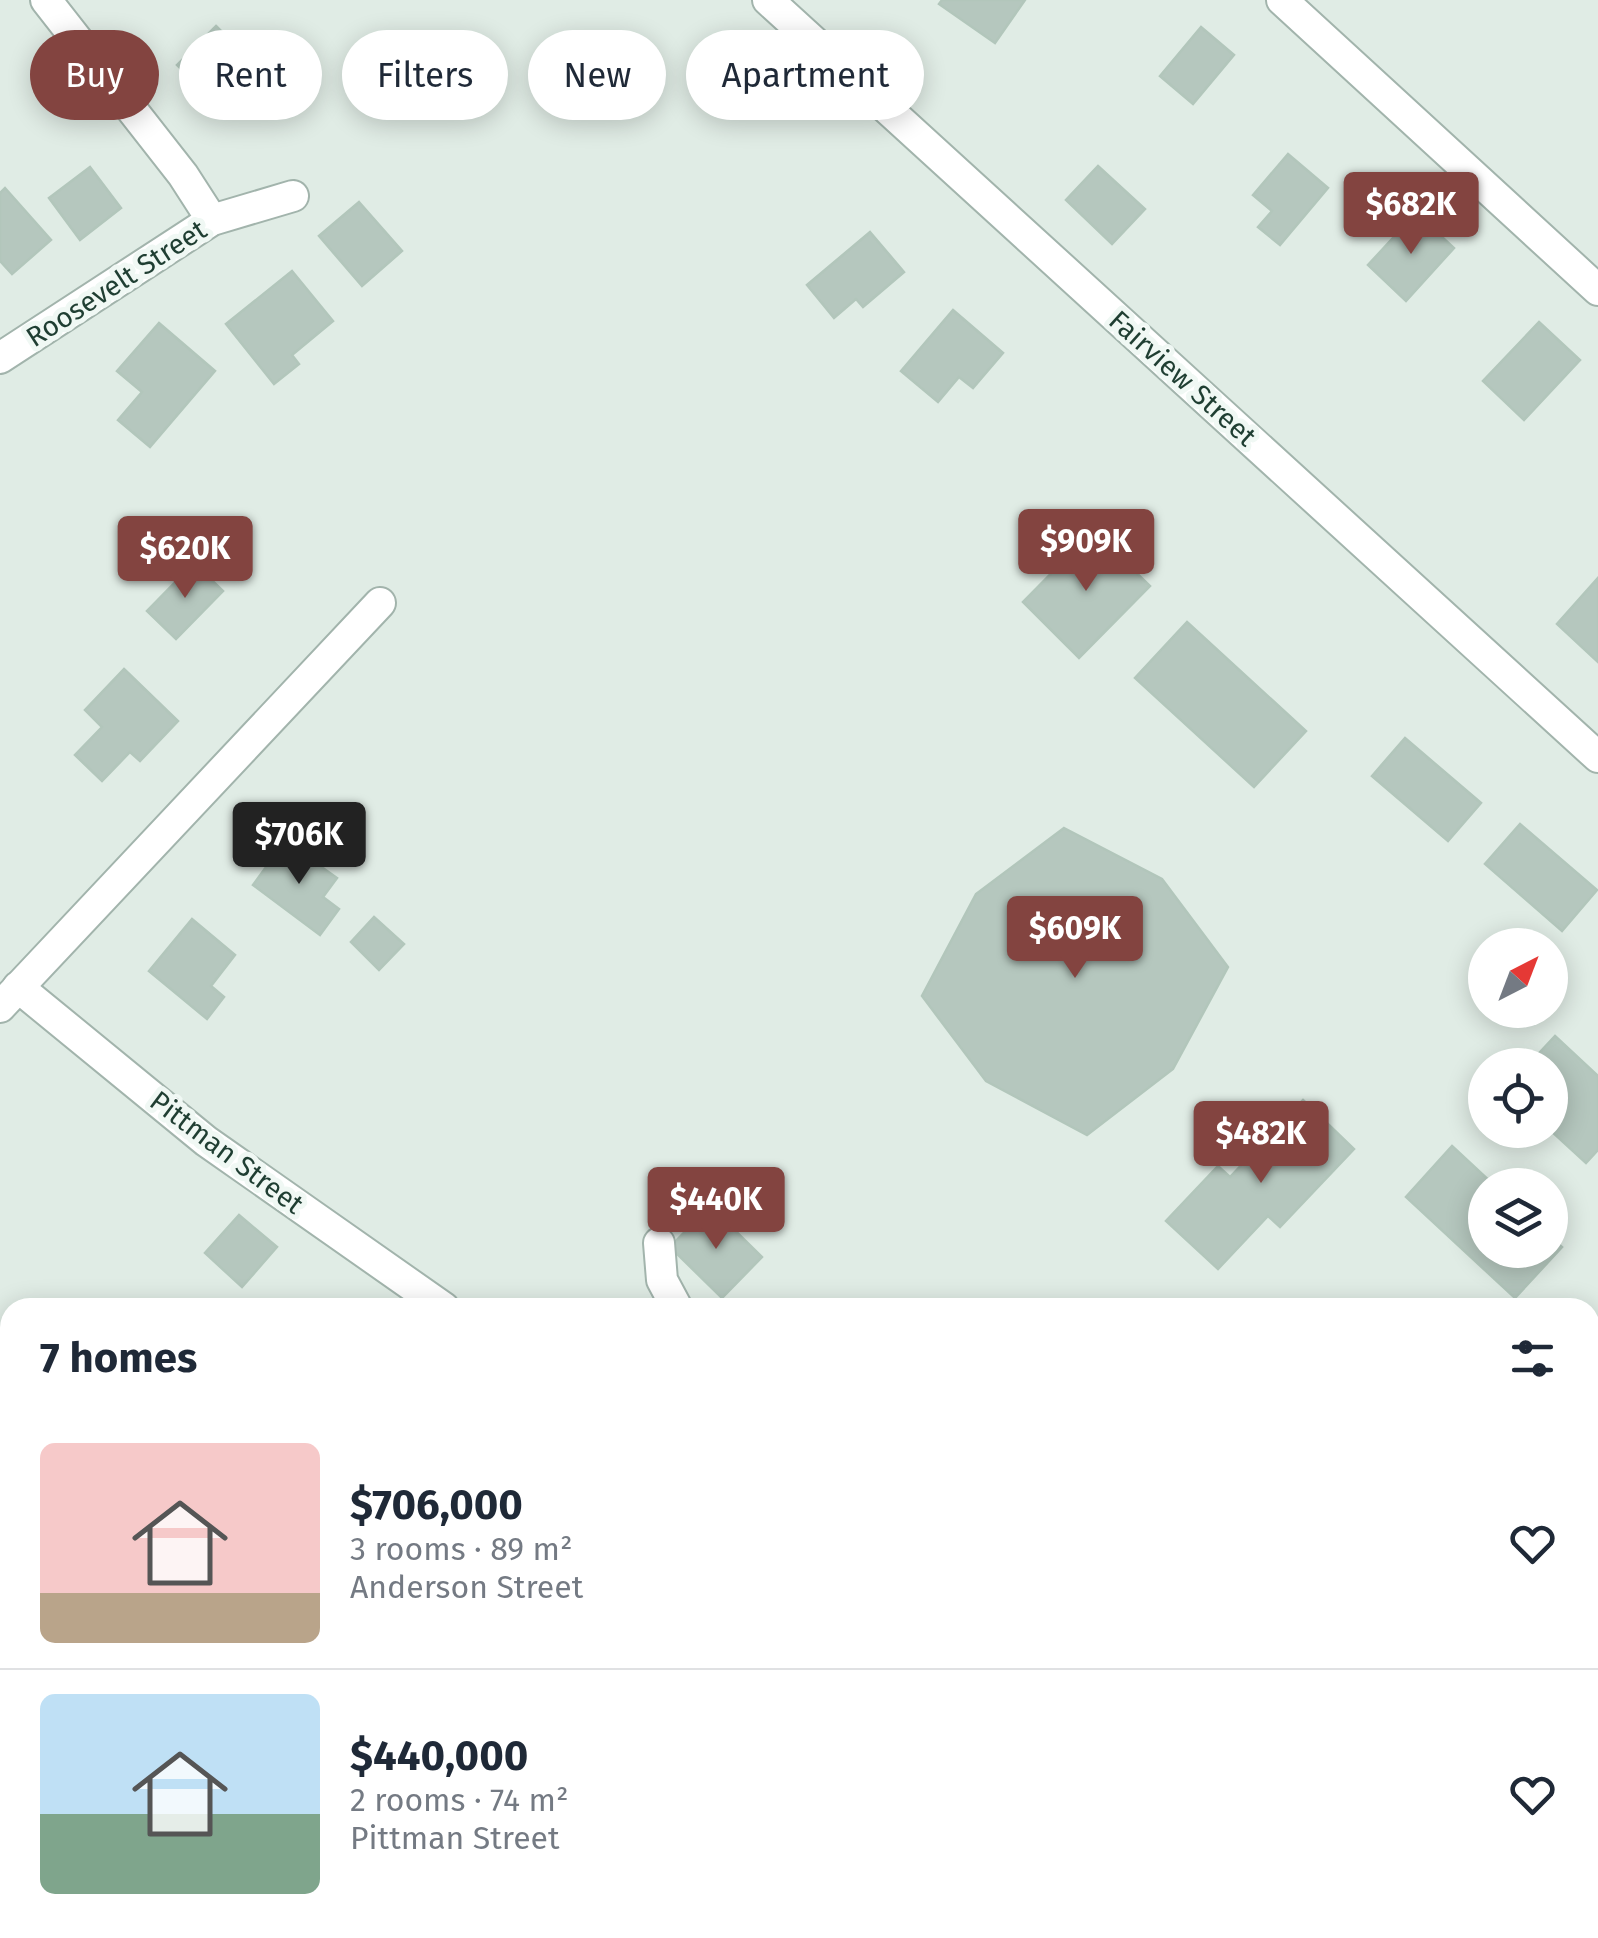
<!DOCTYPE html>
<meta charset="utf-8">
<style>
:root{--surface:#fff;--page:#f6f6f7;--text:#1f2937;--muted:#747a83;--line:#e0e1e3;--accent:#834440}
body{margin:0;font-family:"Fira Sans",sans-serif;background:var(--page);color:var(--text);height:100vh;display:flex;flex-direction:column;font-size:38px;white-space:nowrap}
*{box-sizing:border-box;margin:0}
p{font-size:32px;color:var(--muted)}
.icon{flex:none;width:55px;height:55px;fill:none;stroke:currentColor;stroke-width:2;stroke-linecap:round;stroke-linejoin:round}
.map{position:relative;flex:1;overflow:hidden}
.side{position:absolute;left:0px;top:1298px;width:1600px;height:642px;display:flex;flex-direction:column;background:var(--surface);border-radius:30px 30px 0 0;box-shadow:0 5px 25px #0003}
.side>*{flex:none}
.banner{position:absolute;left:30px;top:30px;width:1000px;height:90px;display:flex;gap:20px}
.needle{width:65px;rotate:42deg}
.buttons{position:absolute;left:1468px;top:928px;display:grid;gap:20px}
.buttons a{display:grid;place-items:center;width:100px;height:100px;border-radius:50%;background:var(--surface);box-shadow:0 5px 25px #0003;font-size:50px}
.price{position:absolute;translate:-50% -85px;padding:0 22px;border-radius:10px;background:var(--accent);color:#fff;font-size:32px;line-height:65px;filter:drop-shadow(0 2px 5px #0008)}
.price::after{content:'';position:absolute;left:50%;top:60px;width:30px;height:22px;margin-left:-15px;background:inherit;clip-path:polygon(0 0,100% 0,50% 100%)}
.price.on{background:#222;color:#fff}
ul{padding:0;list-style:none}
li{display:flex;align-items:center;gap:30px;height:250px;padding:0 40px}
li+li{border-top:2px solid var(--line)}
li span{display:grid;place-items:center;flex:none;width:280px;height:200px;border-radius:15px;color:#555}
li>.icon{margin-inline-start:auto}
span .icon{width:120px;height:120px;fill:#fffc;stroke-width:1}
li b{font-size:42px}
h2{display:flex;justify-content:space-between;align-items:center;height:120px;padding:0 40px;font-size:42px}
.pill{padding:0 35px;border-radius:45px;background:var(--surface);box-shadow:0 5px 25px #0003;font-size:35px;line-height:90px}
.pill.on{background:var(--accent);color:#fff}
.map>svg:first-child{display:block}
</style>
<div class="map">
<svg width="1598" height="1938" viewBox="0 0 1598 1938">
<rect width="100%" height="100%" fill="#e0ece5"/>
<!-- building -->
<g fill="#b5c7be" stroke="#b2c6bb" stroke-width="2.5">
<polygon points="942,0 1025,0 995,43 939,4"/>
<polygon points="216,26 269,79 231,118 177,65"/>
<polygon points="1201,27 1234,55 1193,104 1160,76"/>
<polygon points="1288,154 1328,188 1280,245 1258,227 1272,211 1253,195"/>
<polygon points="1098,166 1145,209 1112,244 1066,200"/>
<polygon points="90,167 121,208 80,240 49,198"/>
<polygon points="5,188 51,240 12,274 0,261 0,193"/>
<polygon points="359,202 402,251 362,286 319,236"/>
<polygon points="1416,213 1454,248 1406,301 1368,265"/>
<polygon points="870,232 904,272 863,307 856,299 834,318 807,285"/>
<polygon points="292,271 333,321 292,355 299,364 274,384 226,324"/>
<polygon points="953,310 1003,353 973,388 959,377 938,402 901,371"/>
<polygon points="1539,322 1580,360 1524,420 1483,381"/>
<polygon points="159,323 215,371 150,447 118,420 142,392 117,371"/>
<polygon points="1093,531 1150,586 1079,658 1023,602"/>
<polygon points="194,563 223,591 176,639 147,611"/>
<polygon points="1598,578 1598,662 1557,624"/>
<polygon points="1187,622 1306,731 1254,787 1135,678"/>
<polygon points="124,669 178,721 140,761 130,752 102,781 75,755 102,727 85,710"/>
<polygon points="1405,738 1481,803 1448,841 1372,776"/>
<polygon points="1520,824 1597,890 1562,931 1485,864"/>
<polygon points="1064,828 1162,879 1228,967 1173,1069 1087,1135 986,1081 922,996 976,894"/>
<polygon points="285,841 337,878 323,897 339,909 320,935 253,885"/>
<polygon points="374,917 404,944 379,970 351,942"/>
<polygon points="192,919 235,955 211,986 224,997 207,1019 149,971"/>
<polygon points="1555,1036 1598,1076 1598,1150 1586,1163 1550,1130 1550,1065 1528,1065"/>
<polygon points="1303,1100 1354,1149 1280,1227 1268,1216 1218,1269 1166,1221 1218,1166 1230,1177"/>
<polygon points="1452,1146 1494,1185 1485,1185 1485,1250 1550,1250 1550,1236 1562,1247 1515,1298 1406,1197"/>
<polygon points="710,1206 762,1257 722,1298 670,1247"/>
<polygon points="239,1215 277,1247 242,1287 205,1253"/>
<polygon points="0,1746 10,1755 10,1771 0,1782"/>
<polygon points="1124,1930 1202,1930 1217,1938 1119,1938"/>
</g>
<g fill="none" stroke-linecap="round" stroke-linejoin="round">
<defs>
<polyline id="service" points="0,1599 10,1591"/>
<g id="minor">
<polyline points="46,0 183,175 212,220"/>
<polyline points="768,0 1598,757"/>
<polyline points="1282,0 1598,290"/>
<polyline points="0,358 212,220 293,196"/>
<polyline points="18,987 206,1141 444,1308"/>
<polyline points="0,1007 380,603"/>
<polyline points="659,1243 662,1280 677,1308"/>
<polyline points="1590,1455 1598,1455"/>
</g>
</defs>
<!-- service casing -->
<use href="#service" stroke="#a2b4ac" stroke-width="24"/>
<!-- minor casing -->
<use href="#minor" stroke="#a2b4ac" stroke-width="34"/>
<!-- service -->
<use href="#service" stroke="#fff" stroke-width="20"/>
<!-- minor -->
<use href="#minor" stroke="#fff" stroke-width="30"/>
</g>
<g text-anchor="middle" stroke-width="10" stroke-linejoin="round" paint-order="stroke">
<!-- street labels -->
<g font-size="28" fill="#1f3e32" stroke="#f0f8f4">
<text transform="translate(116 283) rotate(-33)" y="10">Roosevelt Street</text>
<text transform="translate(1183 378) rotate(42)" y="10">Fairview Street</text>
<text transform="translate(227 1152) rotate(37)" y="10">Pittman Street</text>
</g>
</g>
</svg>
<div class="buttons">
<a><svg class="needle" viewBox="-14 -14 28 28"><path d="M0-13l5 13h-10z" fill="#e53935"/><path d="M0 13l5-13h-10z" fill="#747a83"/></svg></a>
<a><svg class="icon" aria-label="locate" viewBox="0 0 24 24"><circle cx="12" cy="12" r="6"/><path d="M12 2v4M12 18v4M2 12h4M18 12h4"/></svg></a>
<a><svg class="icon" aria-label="layers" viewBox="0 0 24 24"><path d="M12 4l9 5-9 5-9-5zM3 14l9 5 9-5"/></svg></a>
</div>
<b class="price" style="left:1411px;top:257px">$682K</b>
<b class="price" style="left:1086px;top:594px">$909K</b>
<b class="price" style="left:185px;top:601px">$620K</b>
<b class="price on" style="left:299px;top:887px">$706K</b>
<b class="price" style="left:1075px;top:981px">$609K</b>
<b class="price" style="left:1261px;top:1186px">$482K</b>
<b class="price" style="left:716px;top:1252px">$440K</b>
<div class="banner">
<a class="pill on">Buy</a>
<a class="pill">Rent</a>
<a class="pill">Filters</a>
<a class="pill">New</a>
<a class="pill">Apartment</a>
</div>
<section class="side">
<h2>7 homes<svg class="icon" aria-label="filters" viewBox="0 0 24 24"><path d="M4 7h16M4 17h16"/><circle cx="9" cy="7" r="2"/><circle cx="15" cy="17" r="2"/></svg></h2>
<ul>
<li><span style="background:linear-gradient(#f6c9c9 75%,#b9a48a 0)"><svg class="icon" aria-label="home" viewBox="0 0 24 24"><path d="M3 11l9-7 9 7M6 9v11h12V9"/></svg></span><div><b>$706,000</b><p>3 rooms · 89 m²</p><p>Anderson Street</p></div><svg class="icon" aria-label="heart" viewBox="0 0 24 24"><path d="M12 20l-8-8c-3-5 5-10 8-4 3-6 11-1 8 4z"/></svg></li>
<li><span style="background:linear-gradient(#bfe0f5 60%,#7fa58c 0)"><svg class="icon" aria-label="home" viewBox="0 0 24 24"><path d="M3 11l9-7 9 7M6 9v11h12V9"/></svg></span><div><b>$440,000</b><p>2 rooms · 74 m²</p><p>Pittman Street</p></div><svg class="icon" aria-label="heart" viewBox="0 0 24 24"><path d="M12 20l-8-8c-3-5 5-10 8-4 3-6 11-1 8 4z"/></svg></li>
</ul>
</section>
</div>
